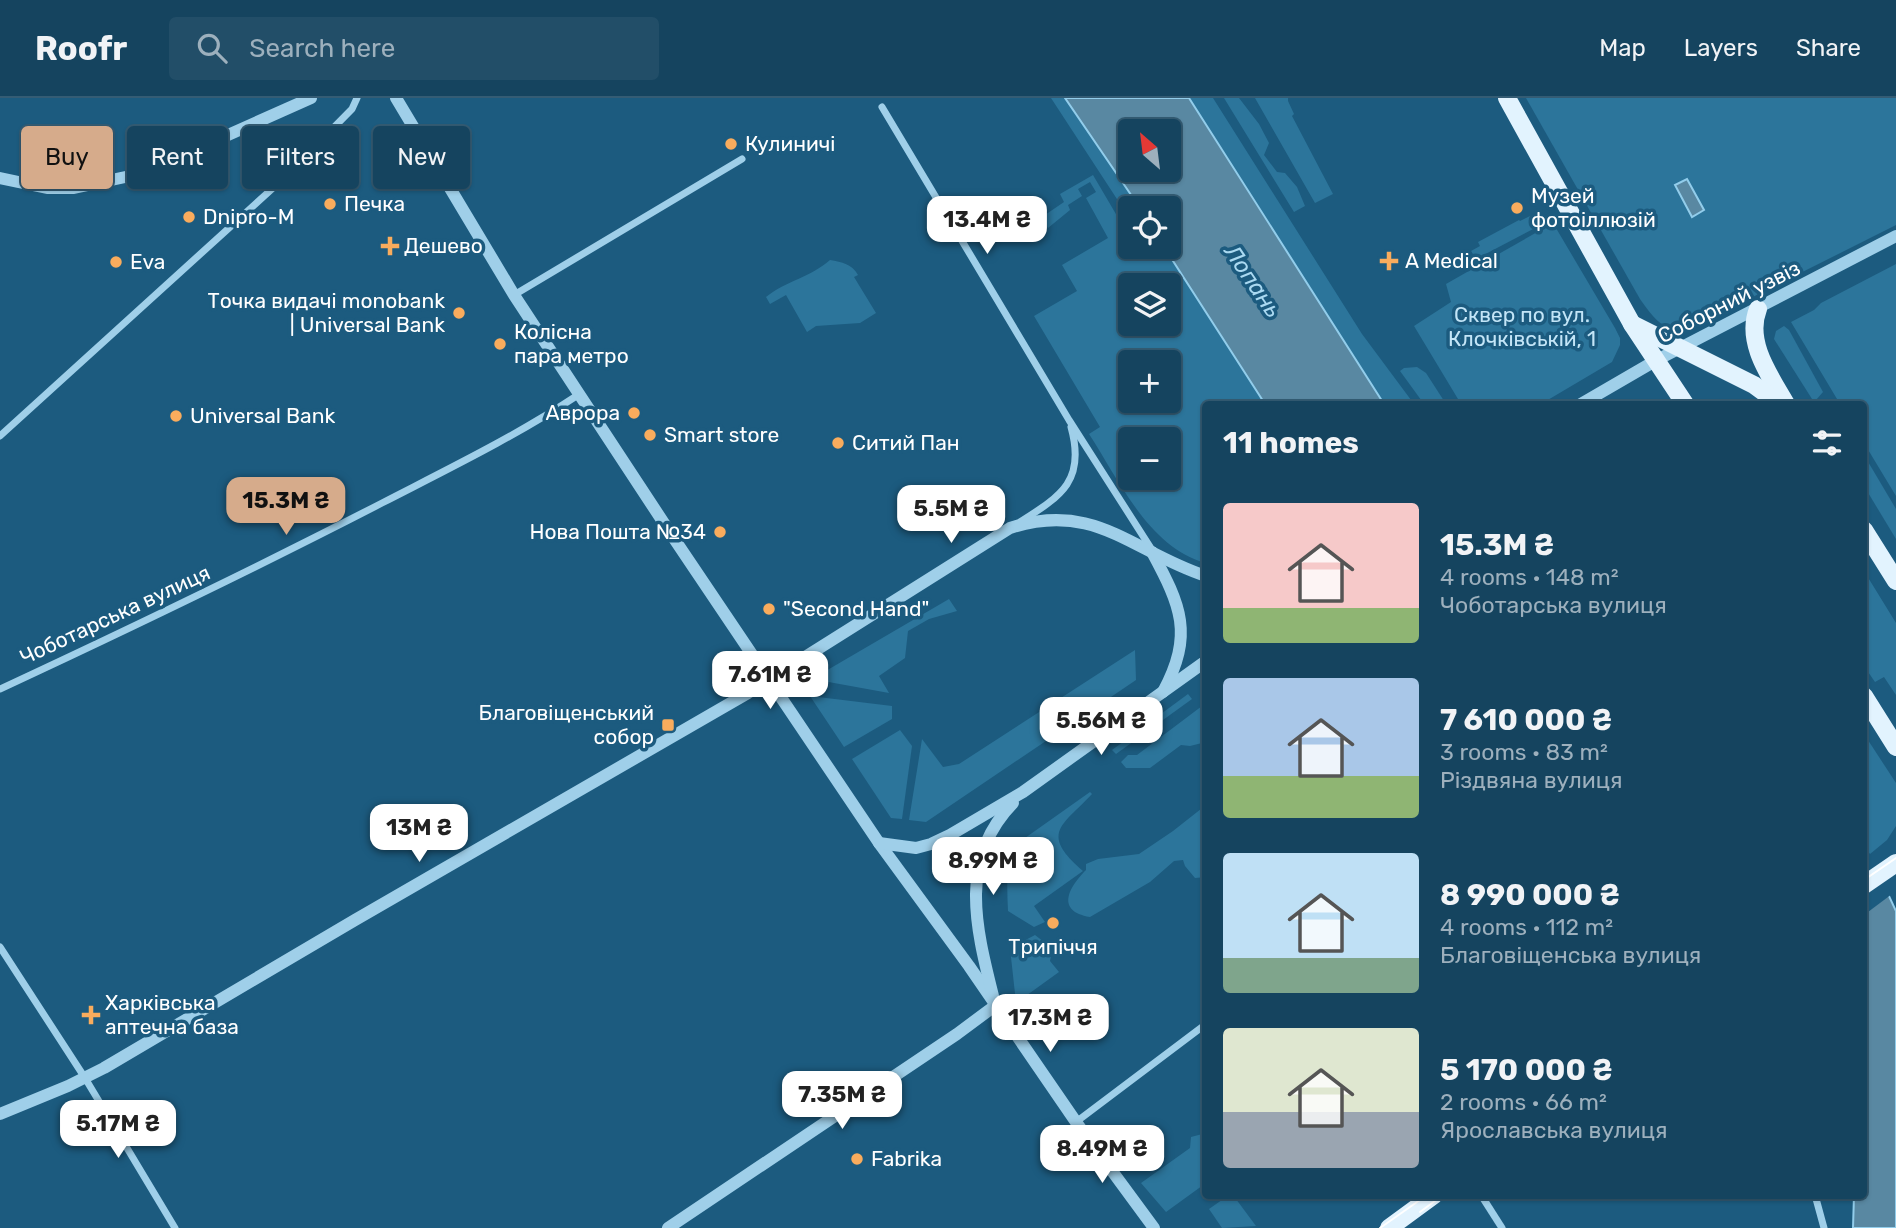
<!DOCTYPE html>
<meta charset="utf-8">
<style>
:root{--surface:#15445f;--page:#224e68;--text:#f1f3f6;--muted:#9db0bd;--line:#345c74;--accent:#d6ab8b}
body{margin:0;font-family:Rubik,sans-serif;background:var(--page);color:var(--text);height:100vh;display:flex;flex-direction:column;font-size:26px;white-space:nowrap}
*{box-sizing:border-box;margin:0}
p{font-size:23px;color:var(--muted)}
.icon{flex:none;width:38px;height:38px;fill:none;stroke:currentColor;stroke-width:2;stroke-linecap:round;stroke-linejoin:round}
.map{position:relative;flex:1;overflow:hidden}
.sheet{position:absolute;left:1202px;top:303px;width:665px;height:798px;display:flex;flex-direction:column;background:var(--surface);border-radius:7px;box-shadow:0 2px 5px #0004,0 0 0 2px var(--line)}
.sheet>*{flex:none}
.top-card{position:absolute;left:21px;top:28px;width:665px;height:63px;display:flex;gap:14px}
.needle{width:46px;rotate:332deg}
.controls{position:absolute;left:1118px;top:21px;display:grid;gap:14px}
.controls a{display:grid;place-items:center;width:63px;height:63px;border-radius:7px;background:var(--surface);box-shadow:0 2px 5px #0004,0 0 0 2px var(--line);font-size:35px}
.price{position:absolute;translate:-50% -60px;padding:0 16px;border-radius:14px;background:#fff;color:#222;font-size:23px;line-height:46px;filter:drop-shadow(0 2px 4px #0008)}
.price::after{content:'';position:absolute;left:50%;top:42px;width:21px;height:16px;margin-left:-10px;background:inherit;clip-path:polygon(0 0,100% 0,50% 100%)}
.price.on{background:var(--accent);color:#111}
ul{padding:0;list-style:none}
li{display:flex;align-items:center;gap:21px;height:175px;padding:0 21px}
li span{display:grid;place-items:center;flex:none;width:196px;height:140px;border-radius:7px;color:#555}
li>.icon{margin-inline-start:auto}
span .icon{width:84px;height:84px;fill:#fffc;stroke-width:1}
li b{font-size:30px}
h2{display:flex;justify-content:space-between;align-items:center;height:84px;padding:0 21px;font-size:30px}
.tag{padding:0 24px;border-radius:7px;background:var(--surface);box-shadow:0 2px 5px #0004,0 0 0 2px var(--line);font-size:24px;line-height:63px}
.tag.on{background:var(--accent);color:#111}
header{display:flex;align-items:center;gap:42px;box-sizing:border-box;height:98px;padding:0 35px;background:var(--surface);border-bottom:2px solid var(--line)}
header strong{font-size:33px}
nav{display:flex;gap:38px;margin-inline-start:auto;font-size:24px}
.search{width:490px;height:63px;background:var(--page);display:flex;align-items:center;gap:18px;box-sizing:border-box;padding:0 24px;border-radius:7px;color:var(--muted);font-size:26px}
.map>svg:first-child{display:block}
</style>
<header>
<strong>Roofr</strong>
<div class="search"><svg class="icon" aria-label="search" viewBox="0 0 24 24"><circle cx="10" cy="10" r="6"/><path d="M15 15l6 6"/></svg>Search here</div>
<nav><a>Map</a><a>Layers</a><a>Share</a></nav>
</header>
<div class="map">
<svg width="1896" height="1130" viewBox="0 0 1896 1130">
<rect width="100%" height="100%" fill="#1c5b7f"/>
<!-- green -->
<g fill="#2c759b" fill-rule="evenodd">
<polygon points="1051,0 1065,0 1140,110 1130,110 1130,121"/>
<polygon points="1189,0 1213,0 1362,236 1414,306 1384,306"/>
<polygon points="1224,0 1239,0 1259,26 1269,45 1264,57 1277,74 1285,75 1297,89 1305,108 1294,114"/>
<polygon points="1255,0 1288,0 1288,3 1294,16 1292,18 1333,96 1315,105"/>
<path d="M1526,0H1896V127L1701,225C1668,238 1659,228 1640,201Z"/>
<path d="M1093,77L1130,140V149H1136L1141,156L1149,151L1148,149H1164L1265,306H1206V465C1149,450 1119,382 1089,336L1100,329L1034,218L1077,193L1062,167L1108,140L1086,100L1096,94L1090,84L1078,91L1082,98L1068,107L1070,112L1048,130L1042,119L1064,104L1060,96ZM1130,187H1169V226H1130ZM1130,264H1169V303H1130ZM1130,341H1169V380H1130Z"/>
<polygon points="1530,118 1537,129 1476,161 1471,153 1480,148 1478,144 1519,122 1520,123"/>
<polygon points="1553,125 1615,230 1620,240 1620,247 1612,264 1541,306 1461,306 1414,228 1451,204 1446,186"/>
<path d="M830,162C842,164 852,166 858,177L854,179L876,215L860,225L816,228L807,234L786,197L770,206L766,199C786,183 811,179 830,162Z"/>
<polygon points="1896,166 1896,398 1864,345 1864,306 1840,306 1791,224 1814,212 1821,205"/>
<polygon points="1784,228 1789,232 1823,294 1816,302 1812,301 1774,241 1776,233"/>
<polygon points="1417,269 1426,275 1446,306 1424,306 1400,273 1404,270"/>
<polygon points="1864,357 1896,411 1896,441 1864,388"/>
<polygon points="1864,473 1896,525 1896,597 1884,579 1875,584 1864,568"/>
<polygon points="949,501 957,513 929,521 908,533 905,560 879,578 889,595 812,581"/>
<polygon points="1135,552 1136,582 926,724 909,722 922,641 943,669 959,666"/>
<polygon points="1188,596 1192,601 1116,656 1112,652"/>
<polygon points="810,598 892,608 892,621 844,649"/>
<polygon points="1202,608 1206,615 1206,644 1190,648 1181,647 1150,670 1126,670 1121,664 1128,657 1137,657"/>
<polygon points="900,632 912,648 902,721 891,720 852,661"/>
<polygon points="1864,636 1896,685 1896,728 1887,742 1870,756 1864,748"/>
<path d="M1090,694L1092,696C1062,728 1039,735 1083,773L1034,808L1045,824L1034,829L1008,813C1007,786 1004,760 1025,740Z"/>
<path d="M1206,707V779L1195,780L1185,768L1183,762L1174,763L1150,784L1090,819C1055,813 1069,789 1086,772V766L1098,761L1139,756L1173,733Z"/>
<polygon points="1035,837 1057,854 1051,858 1050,863 1059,874 1016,905 1010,850"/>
<polygon points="1206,1035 1206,1085 1166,1114 1141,1085 1190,1050 1191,1039"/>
<polygon points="1229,1097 1233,1097 1256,1128 1222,1130 1209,1111"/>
</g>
<!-- water -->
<g fill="#5988a2" stroke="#92cdeb" stroke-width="2" fill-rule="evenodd">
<path d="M1065,0H1189L1384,306H1265L1164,149H1169V110H1140ZM1130,33H1169V72H1130Z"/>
<polygon points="1687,81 1704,112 1692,119 1675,87"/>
<polygon points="1864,766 1882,783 1896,813 1896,1130 1853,1130 1854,1097 1864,1097"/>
</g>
<!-- pier -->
<polygon fill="#1c5b7f" points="1864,763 1884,781 1892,796 1864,817"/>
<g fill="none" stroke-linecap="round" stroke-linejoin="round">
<!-- minor -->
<g stroke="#9fcfe9" stroke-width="7">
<polyline points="882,9 1069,322 1152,452"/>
<polyline points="514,197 742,61"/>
<polyline points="0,338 284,80 352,11 357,0"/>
<path d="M1020,424C1061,398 1086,383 1071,329"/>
<path d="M0,591C129,531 256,470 382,405C448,371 516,338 578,297"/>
<polyline points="0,849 85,980 175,1130"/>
<polyline points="1076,1024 1206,926"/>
<polyline points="1481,1097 1502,1130"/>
<polyline points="1815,1097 1824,1130"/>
</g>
<!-- tertiary -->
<g stroke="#9fcfe9" stroke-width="12">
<polyline points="396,0 514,197 675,442 879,745 969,868 1076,1024 1154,1130"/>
<polyline points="0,80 47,90 74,90 130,78 172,62 311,0"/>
<polyline points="1581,306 1655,263 1896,138"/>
<path d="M1152,454C1181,508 1194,536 1163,594"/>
<polyline points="879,745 916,750 931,746 950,737 1023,694 1206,563"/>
<path d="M993,898C976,830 958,761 1013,705"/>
<path d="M0,1016L68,988L104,970L355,822L748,595L1010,430C1095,402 1134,455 1206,478"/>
<polyline points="668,1130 957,936 996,907"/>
</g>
<!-- primary -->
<g stroke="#e2f3fe" stroke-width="18">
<polyline points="1507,0 1632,226 1685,306"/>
<path d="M1758,211C1745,244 1770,278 1786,306"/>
<polyline points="1632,226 1754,287 1780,306"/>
<polyline points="1864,432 1896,483"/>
<polyline points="1864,598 1896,649"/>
<polyline points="1864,787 1896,765"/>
<polyline points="1389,1130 1434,1097"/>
</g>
<!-- tram -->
<g stroke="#fff" stroke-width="2">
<polyline points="1864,782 1896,760"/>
<polyline points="1420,1114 1443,1097"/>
<polyline points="1380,1130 1427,1097"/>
</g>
</g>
<!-- markers -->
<g fill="#f9ac5d" stroke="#1c5b7f" stroke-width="2.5">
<circle cx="731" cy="46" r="7"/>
<circle cx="330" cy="106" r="7"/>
<circle cx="1517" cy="110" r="7"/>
<circle cx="189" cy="119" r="7"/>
<path d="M386.5 137.5h7v7h7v7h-7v7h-7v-7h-7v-7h7z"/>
<path d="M1385.5 152.5h7v7h7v7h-7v7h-7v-7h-7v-7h7z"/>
<circle cx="116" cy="164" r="7"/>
<circle cx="459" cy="215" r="7"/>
<circle cx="500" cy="246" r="7"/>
<circle cx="634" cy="315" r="7"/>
<circle cx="176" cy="318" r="7"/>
<circle cx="650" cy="337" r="7"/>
<circle cx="838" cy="345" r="7"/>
<circle cx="720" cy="434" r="7"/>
<circle cx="769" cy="511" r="7"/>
<rect x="661" y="620" width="14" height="14" rx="3.5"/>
<circle cx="1053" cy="825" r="7"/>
<path d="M87.5 906.5h7v7h7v7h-7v7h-7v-7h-7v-7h7z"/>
<circle cx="857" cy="1061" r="7"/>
</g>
<g text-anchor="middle" stroke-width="7" stroke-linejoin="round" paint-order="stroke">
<!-- poi labels -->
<g font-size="21" fill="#fff" stroke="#1c5b7f" text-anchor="start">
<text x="745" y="53">Кулиничі</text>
<text x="1531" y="105">Музей<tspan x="1531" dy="24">фотоіллюзій</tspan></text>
<text x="344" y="113">Печка</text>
<text x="203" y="126">Dnipro-M</text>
<text x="404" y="155">Дешево</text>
<text x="1405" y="170">A Medical</text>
<text x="130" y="171">Eva</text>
<text x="445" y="210" text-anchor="end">Точка видачі monobank<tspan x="445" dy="24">| Universal Bank</tspan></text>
<text x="514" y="241">Колісна<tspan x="514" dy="24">пара метро</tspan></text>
<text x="620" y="322" text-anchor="end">Аврора</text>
<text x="190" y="325">Universal Bank</text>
<text x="664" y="344">Smart store</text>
<text x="852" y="352">Ситий Пан</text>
<text x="706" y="441" text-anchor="end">Нова Пошта №34</text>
<text x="783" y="518">"Second Hand"</text>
<text x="654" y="622" text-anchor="end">Благовіщенський<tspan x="654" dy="24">собор</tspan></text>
<text x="1053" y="856" text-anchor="middle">Трипіччя</text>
<text x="105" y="912">Харківська<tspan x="105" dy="24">аптечна база</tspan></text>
<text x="871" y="1068">Fabrika</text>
</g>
<!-- street labels -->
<g font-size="21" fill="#fff" stroke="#1c5b7f">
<text transform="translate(1729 204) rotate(-27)" y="7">Соборний узвіз</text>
<text transform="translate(115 517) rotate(-25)" y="7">Чоботарська вулиця</text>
</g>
<!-- park labels -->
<g font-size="21" fill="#c3e5f7" stroke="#1c5b7f">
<text x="1522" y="224">Сквер по вул.<tspan x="1522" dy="24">Клочківській, 1</tspan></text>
</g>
<!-- water labels -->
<g font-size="23" font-style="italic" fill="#aad9f1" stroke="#1c5b7f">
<text transform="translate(1253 183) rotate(56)" y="8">Лопань</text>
</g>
</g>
</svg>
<div class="controls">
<a><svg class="needle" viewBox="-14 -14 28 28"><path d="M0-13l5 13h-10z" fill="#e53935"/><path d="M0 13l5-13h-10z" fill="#9db0bd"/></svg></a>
<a><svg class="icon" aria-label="locate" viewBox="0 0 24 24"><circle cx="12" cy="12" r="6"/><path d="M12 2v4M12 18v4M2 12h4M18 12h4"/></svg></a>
<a><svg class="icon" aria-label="layers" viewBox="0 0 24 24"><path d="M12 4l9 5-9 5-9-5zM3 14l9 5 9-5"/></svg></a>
<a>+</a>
<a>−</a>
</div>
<b class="price" style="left:987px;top:158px">13.4M ₴</b>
<b class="price on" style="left:286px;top:439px">15.3M ₴</b>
<b class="price" style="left:951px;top:447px">5.5M ₴</b>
<b class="price" style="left:770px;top:613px">7.61M ₴</b>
<b class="price" style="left:1101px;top:659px">5.56M ₴</b>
<b class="price" style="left:419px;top:766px">13M ₴</b>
<b class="price" style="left:993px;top:799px">8.99M ₴</b>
<b class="price" style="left:1050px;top:956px">17.3M ₴</b>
<b class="price" style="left:842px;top:1033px">7.35M ₴</b>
<b class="price" style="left:118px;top:1062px">5.17M ₴</b>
<b class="price" style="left:1102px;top:1087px">8.49M ₴</b>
<div class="top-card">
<a class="tag on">Buy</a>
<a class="tag">Rent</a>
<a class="tag">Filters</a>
<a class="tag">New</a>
</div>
<section class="sheet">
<h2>11 homes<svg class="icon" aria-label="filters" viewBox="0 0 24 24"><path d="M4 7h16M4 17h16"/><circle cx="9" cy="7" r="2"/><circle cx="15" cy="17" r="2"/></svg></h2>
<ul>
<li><span style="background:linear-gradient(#f6c9c9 75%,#8fb573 0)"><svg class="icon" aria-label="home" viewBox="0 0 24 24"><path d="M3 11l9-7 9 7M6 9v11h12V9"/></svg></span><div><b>15.3M ₴</b><p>4 rooms · 148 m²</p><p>Чоботарська вулиця</p></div></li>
<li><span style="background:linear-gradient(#a9c7e8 70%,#8fb573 0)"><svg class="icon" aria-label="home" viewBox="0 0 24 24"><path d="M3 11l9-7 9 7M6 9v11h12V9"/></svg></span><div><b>7 610 000 ₴</b><p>3 rooms · 83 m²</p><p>Різдвяна вулиця</p></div></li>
<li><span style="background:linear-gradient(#bfe0f5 75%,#7fa58c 0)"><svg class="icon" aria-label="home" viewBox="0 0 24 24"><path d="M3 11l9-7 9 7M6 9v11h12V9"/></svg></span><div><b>8 990 000 ₴</b><p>4 rooms · 112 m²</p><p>Благовіщенська вулиця</p></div></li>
<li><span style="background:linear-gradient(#dfe7d0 60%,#9aa5b1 0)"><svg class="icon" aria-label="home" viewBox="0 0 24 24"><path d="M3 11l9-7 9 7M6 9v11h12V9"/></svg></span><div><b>5 170 000 ₴</b><p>2 rooms · 66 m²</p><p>Ярославська вулиця</p></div></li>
</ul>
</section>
</div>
